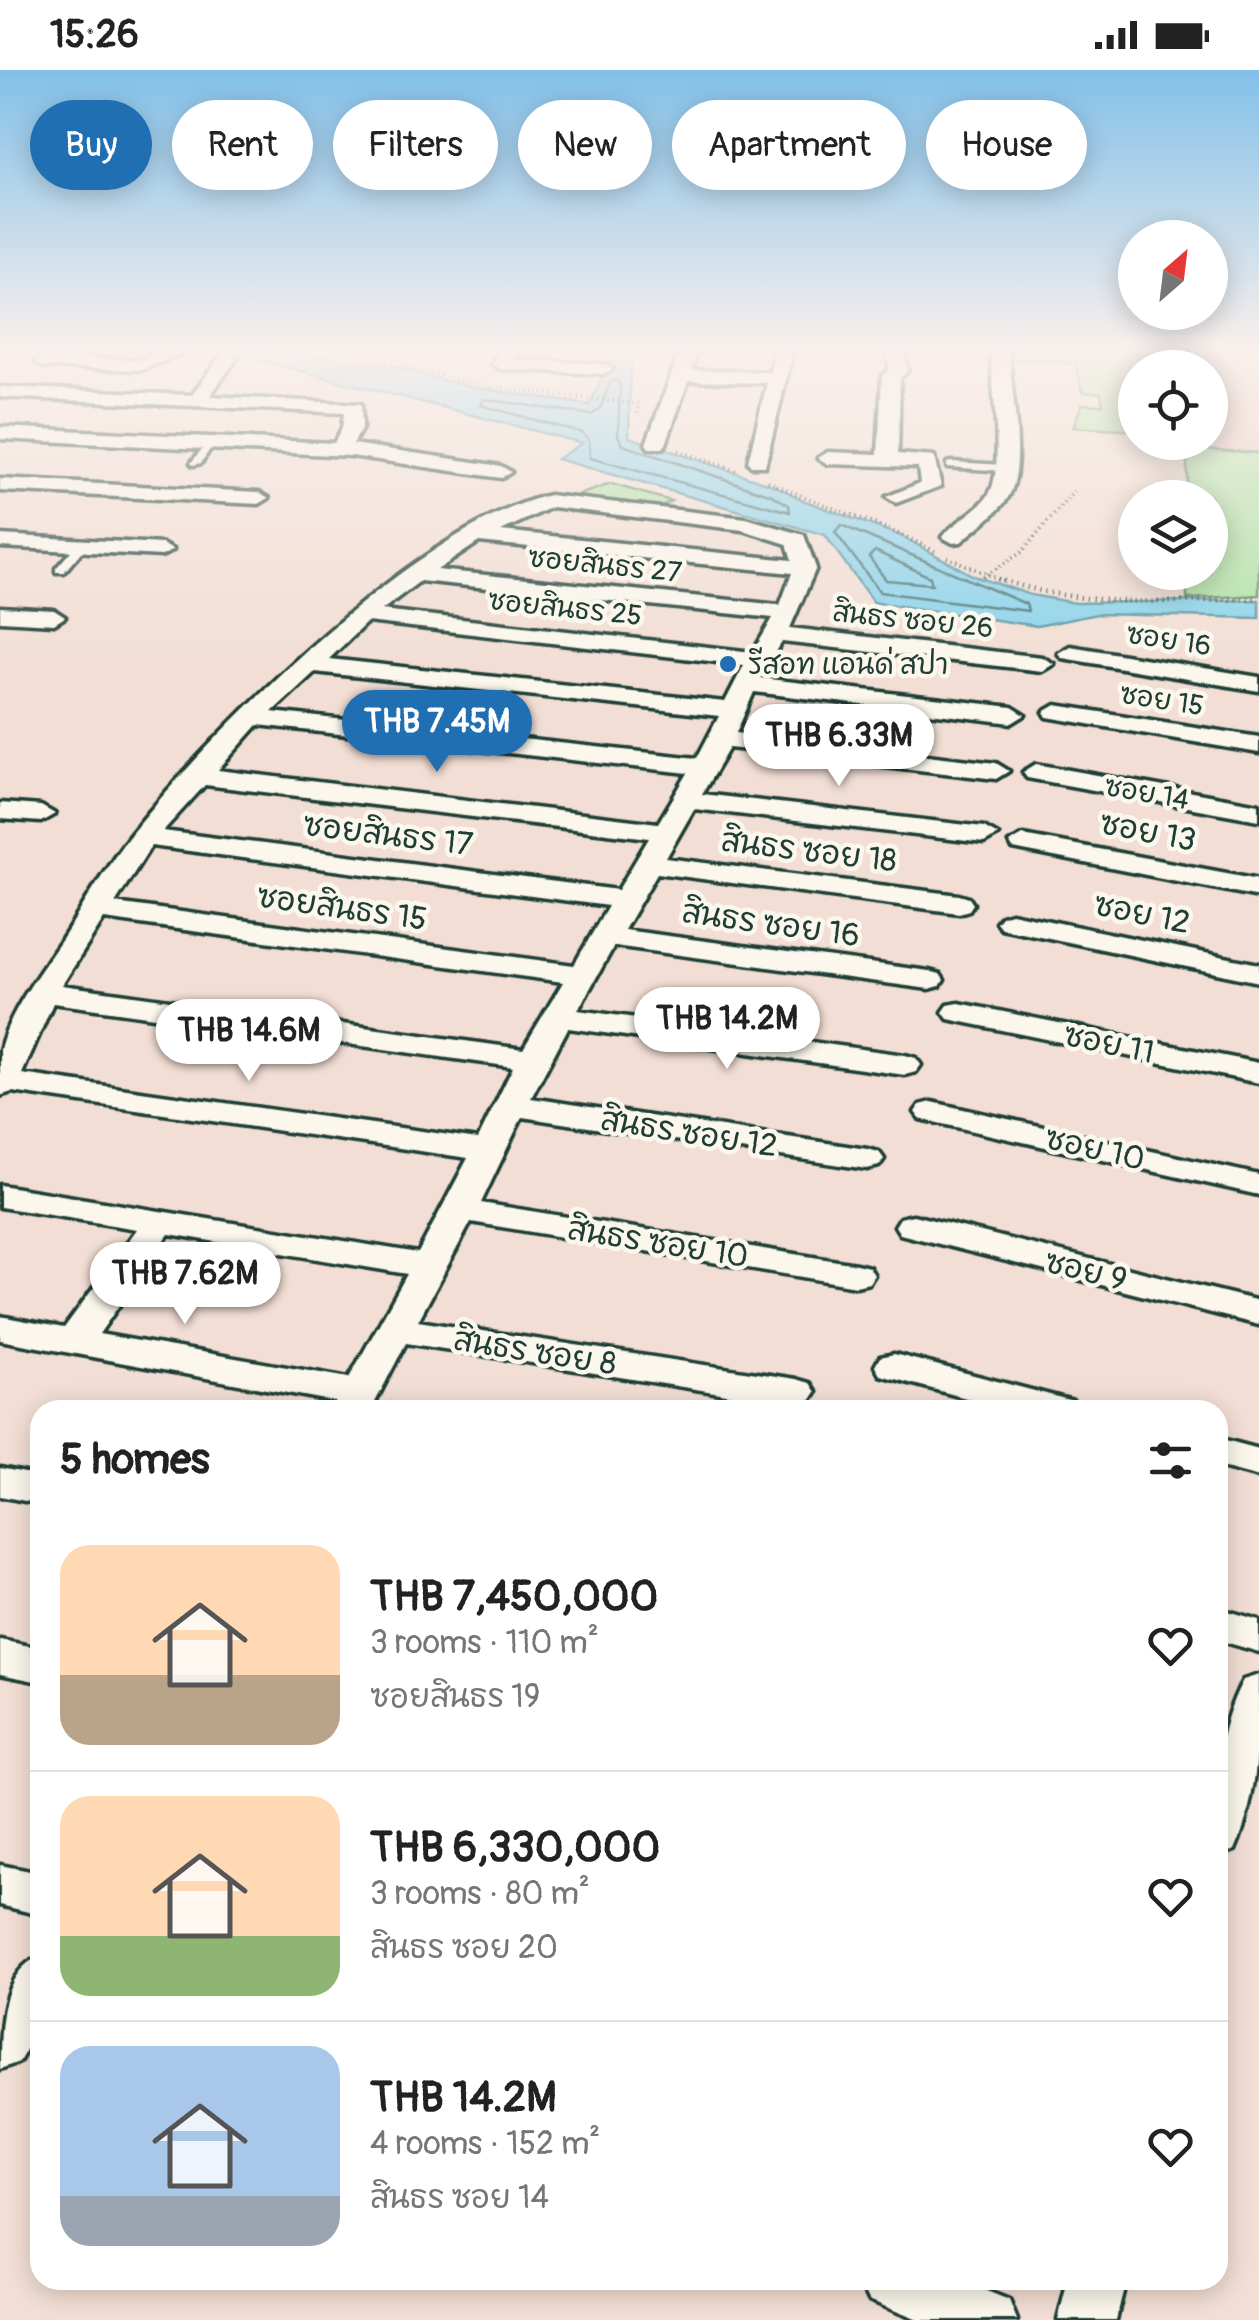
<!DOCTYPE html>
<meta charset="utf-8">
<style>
:root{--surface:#fff;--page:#f2f2f2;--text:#222;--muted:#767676;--line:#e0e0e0;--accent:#1f6fb2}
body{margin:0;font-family:Pangolin,"Playpen Sans Thai",sans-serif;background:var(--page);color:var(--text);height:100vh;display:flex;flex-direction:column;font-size:38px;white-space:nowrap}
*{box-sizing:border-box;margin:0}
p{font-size:32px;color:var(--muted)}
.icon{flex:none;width:55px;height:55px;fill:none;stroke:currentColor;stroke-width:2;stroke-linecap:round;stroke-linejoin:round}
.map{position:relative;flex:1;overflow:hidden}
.side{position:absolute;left:30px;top:1330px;width:1198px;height:890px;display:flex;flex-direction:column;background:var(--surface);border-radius:30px;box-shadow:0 5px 25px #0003}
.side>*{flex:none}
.top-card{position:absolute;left:30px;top:30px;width:1200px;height:90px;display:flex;gap:20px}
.needle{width:65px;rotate:28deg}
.buttons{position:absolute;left:1118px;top:150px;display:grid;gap:20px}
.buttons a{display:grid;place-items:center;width:110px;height:110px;border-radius:50%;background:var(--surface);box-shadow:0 5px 25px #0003;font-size:50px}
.price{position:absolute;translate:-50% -85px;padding:0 22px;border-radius:35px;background:#fff;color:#222;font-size:32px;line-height:65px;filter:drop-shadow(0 2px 5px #0008)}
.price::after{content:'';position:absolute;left:50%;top:60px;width:30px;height:22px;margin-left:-15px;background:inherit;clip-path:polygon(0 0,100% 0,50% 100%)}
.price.selected{background:var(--accent);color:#fff}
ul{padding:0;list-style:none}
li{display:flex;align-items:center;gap:30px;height:250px;padding:0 30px}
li+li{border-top:2px solid var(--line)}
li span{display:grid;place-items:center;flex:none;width:280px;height:200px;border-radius:30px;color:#555}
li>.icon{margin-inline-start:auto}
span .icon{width:120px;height:120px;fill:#fffc;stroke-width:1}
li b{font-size:42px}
h2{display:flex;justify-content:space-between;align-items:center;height:120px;padding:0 30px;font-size:42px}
.chip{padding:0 35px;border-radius:45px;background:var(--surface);box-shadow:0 5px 25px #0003;font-size:35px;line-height:90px}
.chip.selected{background:var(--accent);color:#fff}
.status{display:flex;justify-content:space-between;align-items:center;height:70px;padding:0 50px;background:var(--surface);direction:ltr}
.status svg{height:28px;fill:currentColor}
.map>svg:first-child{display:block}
</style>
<div class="status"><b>15:26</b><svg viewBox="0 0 49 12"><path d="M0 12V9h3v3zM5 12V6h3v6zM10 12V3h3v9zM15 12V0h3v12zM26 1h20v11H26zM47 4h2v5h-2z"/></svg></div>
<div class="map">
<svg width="1259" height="2250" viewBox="0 0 1259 2250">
<rect width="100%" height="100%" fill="#f2ded4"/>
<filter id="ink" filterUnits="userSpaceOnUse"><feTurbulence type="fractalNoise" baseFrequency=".01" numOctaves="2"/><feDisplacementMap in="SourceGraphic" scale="20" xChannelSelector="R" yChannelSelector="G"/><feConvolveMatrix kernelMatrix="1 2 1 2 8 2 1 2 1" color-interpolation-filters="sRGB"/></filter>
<g filter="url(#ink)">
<!-- built -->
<polygon fill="#eccdc4" points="1172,281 1259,281 1259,383 1187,378 1187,373 1210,372 1210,298 1176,297"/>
<!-- green -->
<g fill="#aee2a4" stroke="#66906c" stroke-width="2.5">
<polygon points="1009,281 1172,281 1176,297 1135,298 1135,361 1073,357 1082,334 1103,335 1101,323 1082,322 1076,294 1008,289"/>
<polygon points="1187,378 1259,383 1259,525 1187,529 1187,503 1210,502 1210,428 1187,427"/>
<polygon points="611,414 671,431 655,439 569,428"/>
</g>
<!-- water -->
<polygon fill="#8ad3eb" stroke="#5f97a2" stroke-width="2.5" points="223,281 268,281 400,298 469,317 590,335 612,281 635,281 630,301 629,367 776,416 805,431 901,466 974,506 1031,525 1076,533 1259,530 1259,548 1097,544 1037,556 873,532 825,465 557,389 582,373"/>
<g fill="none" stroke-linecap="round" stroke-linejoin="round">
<!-- shore -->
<g stroke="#4a797d" stroke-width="2.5">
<polygon points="616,310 620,315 618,365 623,375 772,425 789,435 790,442 590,388 589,370 583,363 480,335 485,329 591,345 600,339 610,313"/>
<polygon points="841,455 1026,534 1028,541 880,522 835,462"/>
<polygon points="875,481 930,507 932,514 886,510 869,487"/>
</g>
<defs>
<g id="service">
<polygon points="209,370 214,373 201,393 193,395 191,393"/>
<polygon points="951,392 1005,395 1010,398 1005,401 947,397 947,393"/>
<polygon points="78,473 87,475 64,502 56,502 56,498"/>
</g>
<g id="minor">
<polygon points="162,281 188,281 141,300 44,297 35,292 44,287 139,290"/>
<polygon points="499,281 517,281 512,289 604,294 613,299 604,304 501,299 492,294"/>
<polygon points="680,281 698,281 691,300 770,302 775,281 793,281 765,396 751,396 748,392 767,313 688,311 666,374 663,378 649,378 646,374"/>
<polygon points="886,281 904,281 908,301 900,308 898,384 934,387 941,416 896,433 886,427 920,413 918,397 828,394 818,388 828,382 878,384 882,306 890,299"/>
<path d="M991,281H1009C1010,317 1028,400 1007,429C996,445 975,459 961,472L953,473L942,467C955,451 979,441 989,424C1005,399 991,313 991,281Z"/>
<polygon points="228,283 237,288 210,326 361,334 362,358 353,374 501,396 511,402 501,408 351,386 0,369 0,357 334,373 342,358 344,343 0,327 0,317 192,325 222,284"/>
<polygon points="0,409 259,422 269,428 259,434 0,421"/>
<path d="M549,425L746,448L804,465L816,498L790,558L1042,587L1054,594L1042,601L782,572L760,608L1012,637L1025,645L1012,653L754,622L736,663L996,693L1009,701L996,709L729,678L702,724L984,757L998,765L984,773L694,739L666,788L959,825L969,828L973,834L969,840L959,843L657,803L624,860L929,901L940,904L944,910L940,916L929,919L614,876L578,940L905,985L916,988L921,995L916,1002L905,1005L568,958L531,1028L867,1079L879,1082L884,1089L879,1096L867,1099L522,1047L481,1133L856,1194L869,1197L874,1205L869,1213L856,1216L471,1152L418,1251L796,1309L810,1313L816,1322L810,1331L796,1335L406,1273L371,1340H331L336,1332L0,1270V1246L64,1258L137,1159L0,1137V1115L418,1183L468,1088L12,1022L0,1026C0,1012 0,994 0,980C8,943 42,899 63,868C86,832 107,793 134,760C221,653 415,459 549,425ZM552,437L743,460L787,474L792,490L501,461ZM479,472L792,503L780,535L437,500ZM420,511L773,548L753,582L382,540ZM367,552L744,595L725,632L329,589ZM315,602L719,646L697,688L272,642ZM258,655L688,703L658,753L218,700ZM205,715L649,768L618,820L163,761ZM151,776L608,836L574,895L115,833ZM104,849L563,912L523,979L62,915ZM53,933L513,997L478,1069L22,1004ZM169,1164L407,1204L349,1308L99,1264Z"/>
<polygon points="0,465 162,474 173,480 162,486 0,477"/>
<polygon points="0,537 54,540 65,547 54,554 0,551"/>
<polygon points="1070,576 1259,607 1259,621 1062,588 1058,583"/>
<polygon points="1056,635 1259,667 1259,683 1047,647 1044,642"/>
<polygon points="1036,694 1259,734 1259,750 1027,708 1023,702"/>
<polygon points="0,733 41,736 55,744 41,752 0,749"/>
<polygon points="1023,765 1259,809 1259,827 1013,779 1009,773"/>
<polygon points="1011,843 1259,894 1259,912 1001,858 996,852 1001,846"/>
<polygon points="959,933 1259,993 1259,1013 948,949 943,942 948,935"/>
<polygon points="932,1032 1259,1105 1259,1125 920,1049 915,1042 920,1035"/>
<polygon points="913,1145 1259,1231 1259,1255 900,1164 895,1156 900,1148"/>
<polygon points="894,1284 1073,1331 1079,1340 1011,1340 880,1305 875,1296 880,1287"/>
<polygon points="1218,1368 1259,1379 1259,1407 1218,1396"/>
<polygon points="0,1398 40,1406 40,1434 0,1426"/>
<polygon points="1218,1538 1259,1550 1259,1582 1218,1570"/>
<polygon points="0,1570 40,1578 40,1612 0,1604"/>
<path d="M1259,1605C1259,1665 1259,1725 1235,1780L1218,1786C1214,1727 1214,1663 1243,1610Z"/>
<polygon points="0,1795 40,1803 40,1845 0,1835"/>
<path d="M40,1886V1955L19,1992L0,1999C0,1957 0,1903 40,1886Z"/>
<polygon points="860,2210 959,2210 1009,2230 1017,2250 918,2250 869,2230"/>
<polygon points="1068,2210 1126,2210 1116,2250 1058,2250"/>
</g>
</defs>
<!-- service casing -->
<use href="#service" stroke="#1f3d34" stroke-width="7"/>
<!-- minor casing -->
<use href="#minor" stroke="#1f3d34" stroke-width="7"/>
<!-- path-far1 -->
<g stroke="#1f3d34" stroke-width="4" stroke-dasharray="1 4" stroke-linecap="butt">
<polyline points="287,281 401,296 492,318 639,334 637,346"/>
<polyline points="678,381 738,401"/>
<path d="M768,411C823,437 883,453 936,482"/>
<polyline points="947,487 1005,512"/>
<polyline points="983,507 1022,482 1076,419"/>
</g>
<!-- path -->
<path stroke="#1f3d34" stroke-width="5" stroke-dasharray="1 5" stroke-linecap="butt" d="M998,509C1083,538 1171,533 1259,528"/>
<!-- service -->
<use href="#service" fill="#fbf7ec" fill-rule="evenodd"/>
<!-- minor -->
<use href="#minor" fill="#fbf7ec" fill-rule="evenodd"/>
</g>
</g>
<!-- sky -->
<linearGradient id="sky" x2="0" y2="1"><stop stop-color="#82c0e9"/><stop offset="0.47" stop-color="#f9f0ec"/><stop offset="1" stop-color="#f9f0ec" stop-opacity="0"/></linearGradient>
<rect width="1259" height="596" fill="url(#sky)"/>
<!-- markers -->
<circle fill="#1f6fb2" stroke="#fbf7ec" stroke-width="4" cx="728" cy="594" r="10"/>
<g text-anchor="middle" stroke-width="9" stroke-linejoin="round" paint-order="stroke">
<!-- far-street labels -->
<g font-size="28" fill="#1f3d34" stroke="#fbf7ec">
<text transform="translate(605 494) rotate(6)" y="10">ซอยสินธร 27</text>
<text transform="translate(565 537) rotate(6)" y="10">ซอยสินธร 25</text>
<text transform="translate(913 549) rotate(6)" y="10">สินธร ซอย 26</text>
<text transform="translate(1169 569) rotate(9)" y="10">ซอย 16</text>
<text transform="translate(1162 629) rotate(9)" y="10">ซอย 15</text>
<text transform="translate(1147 722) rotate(10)" y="10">ซอย 14</text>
</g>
<!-- far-poi labels -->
<g font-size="28" fill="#1f3d34" stroke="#fbf7ec" text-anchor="start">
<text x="748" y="604">รีสอท แอนด่ สปา</text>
</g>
<!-- street labels -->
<g font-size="32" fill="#1f3d34" stroke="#fbf7ec">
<text transform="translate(1148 761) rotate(11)" y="11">ซอย 13</text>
<text transform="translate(388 764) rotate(7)" y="11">ซอยสินธร 17</text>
<text transform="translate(809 780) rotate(7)" y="11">สินธร ซอย 18</text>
<text transform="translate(342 837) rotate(8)" y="11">ซอยสินธร 15</text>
<text transform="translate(1142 843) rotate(12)" y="11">ซอย 12</text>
<text transform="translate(771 853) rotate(8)" y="11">สินธร ซอย 16</text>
<text transform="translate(1109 973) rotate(12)" y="11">ซอย 11</text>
<text transform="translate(689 1062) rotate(9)" y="11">สินธร ซอย 12</text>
<text transform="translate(1095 1078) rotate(13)" y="11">ซอย 10</text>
<text transform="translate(658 1172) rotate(9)" y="11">สินธร ซอย 10</text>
<text transform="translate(1086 1200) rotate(14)" y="11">ซอย 9</text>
<text transform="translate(535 1281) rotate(9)" y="11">สินธร ซอย 8</text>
</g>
</g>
</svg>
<div class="buttons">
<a><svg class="needle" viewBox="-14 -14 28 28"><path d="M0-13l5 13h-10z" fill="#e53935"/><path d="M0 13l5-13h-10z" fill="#767676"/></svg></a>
<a><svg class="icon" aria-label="locate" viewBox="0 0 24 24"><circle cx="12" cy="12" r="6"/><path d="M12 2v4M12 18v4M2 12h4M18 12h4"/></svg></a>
<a><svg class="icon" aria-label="layers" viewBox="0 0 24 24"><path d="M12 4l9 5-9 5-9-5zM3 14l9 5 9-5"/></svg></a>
</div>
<b class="price selected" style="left:437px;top:705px">THB 7.45M</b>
<b class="price" style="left:839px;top:719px">THB 6.33M</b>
<b class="price" style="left:727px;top:1002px">THB 14.2M</b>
<b class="price" style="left:249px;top:1014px">THB 14.6M</b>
<b class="price" style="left:185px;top:1257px">THB 7.62M</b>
<div class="top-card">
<a class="chip selected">Buy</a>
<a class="chip">Rent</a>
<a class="chip">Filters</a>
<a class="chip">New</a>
<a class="chip">Apartment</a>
<a class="chip">House</a>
</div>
<section class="side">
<h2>5 homes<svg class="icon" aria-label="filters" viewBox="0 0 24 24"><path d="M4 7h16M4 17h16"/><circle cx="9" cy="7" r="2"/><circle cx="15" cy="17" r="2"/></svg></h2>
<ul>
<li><span style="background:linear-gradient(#ffd9b3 65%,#b9a48a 0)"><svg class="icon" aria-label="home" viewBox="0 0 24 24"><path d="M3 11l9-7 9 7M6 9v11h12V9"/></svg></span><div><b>THB 7,450,000</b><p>3 rooms · 110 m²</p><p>ซอยสินธร 19</p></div><svg class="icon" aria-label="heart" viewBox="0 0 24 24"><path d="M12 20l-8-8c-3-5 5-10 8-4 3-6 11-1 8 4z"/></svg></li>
<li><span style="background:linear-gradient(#ffd9b3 70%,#8fb573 0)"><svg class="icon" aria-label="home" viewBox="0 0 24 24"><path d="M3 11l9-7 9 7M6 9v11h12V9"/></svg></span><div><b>THB 6,330,000</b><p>3 rooms · 80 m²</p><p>สินธร ซอย 20</p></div><svg class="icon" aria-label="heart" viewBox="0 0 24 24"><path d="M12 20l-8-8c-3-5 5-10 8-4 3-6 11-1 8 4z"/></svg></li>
<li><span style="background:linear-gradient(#a9c7e8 75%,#9aa5b1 0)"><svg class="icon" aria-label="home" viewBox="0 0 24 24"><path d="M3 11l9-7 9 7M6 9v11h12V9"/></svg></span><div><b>THB 14.2M</b><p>4 rooms · 152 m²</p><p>สินธร ซอย 14</p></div><svg class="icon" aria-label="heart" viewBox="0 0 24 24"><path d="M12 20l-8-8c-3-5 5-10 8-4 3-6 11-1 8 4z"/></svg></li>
</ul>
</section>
</div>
